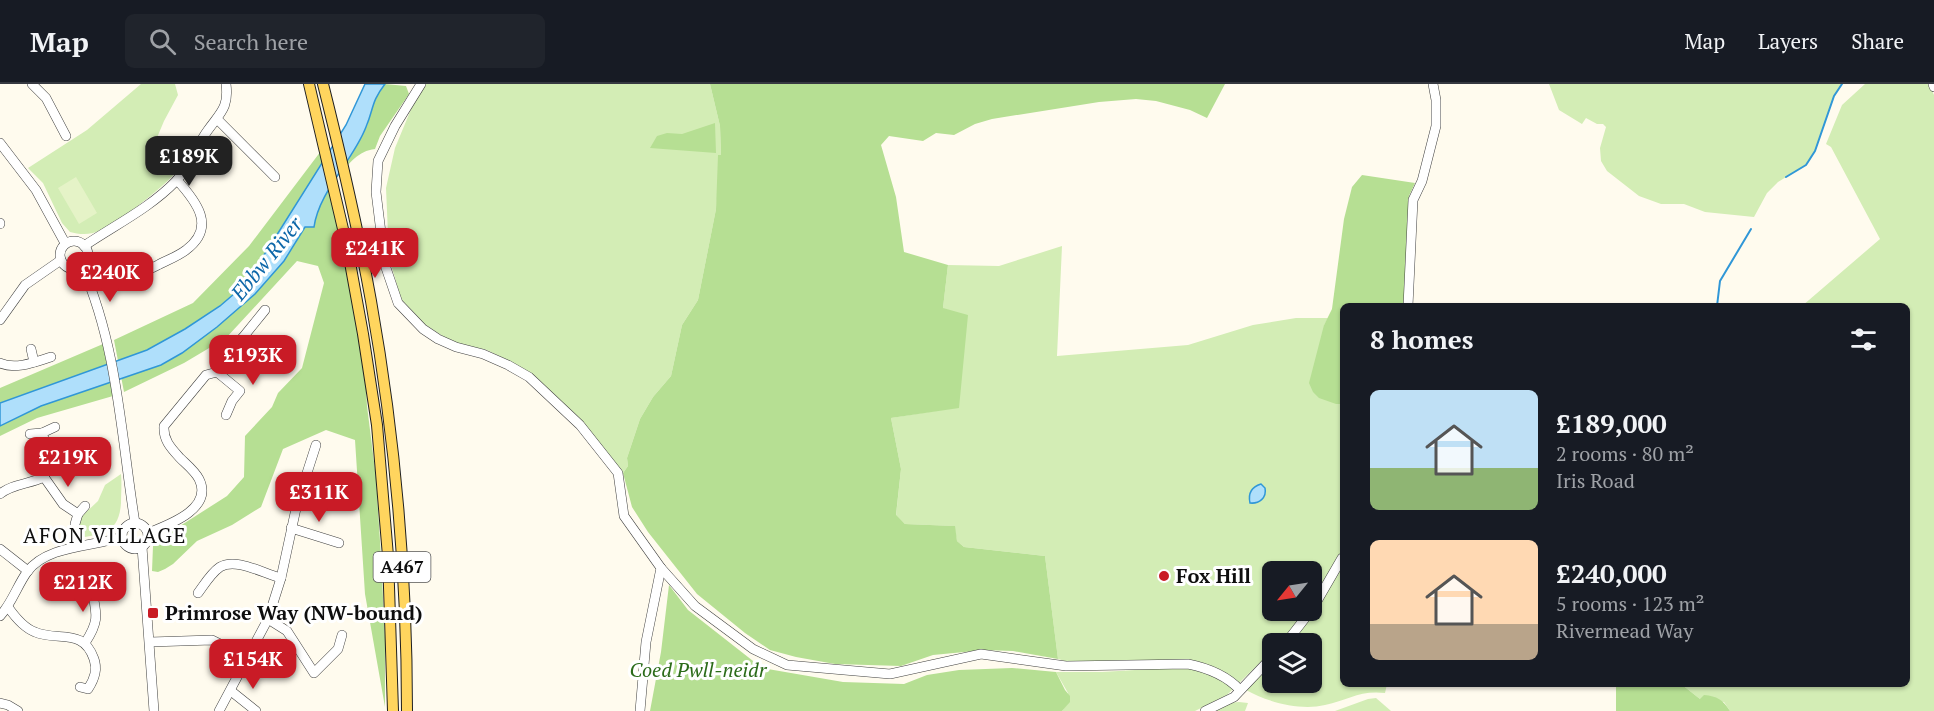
<!DOCTYPE html>
<meta charset="utf-8">
<style>
:root{--surface:#171b24;--page:#20242c;--text:#f1f3f6;--muted:#9ea1a6;--line:#363941;--accent:#c91b26}
body{margin:0;font-family:"PT Serif",serif;background:var(--page);color:var(--text);height:100vh;display:flex;flex-direction:column;font-size:22px;white-space:nowrap}
*{box-sizing:border-box;margin:0}
p{font-size:20px;color:var(--muted)}
.icon{flex:none;width:33px;height:33px;fill:none;stroke:currentColor;stroke-width:2;stroke-linecap:round;stroke-linejoin:round}
.map{position:relative;flex:1;overflow:hidden}
.sheet{position:absolute;left:1340px;top:219px;width:570px;height:384px;display:flex;flex-direction:column;background:var(--surface);border-radius:9px;box-shadow:0 2px 4px #0004}
.sheet>*{flex:none}
.needle{width:39px;rotate:240deg}
.fabs{position:absolute;left:1262px;top:477px;display:grid;gap:12px}
.fabs a{display:grid;place-items:center;width:60px;height:60px;border-radius:9px;background:var(--surface);box-shadow:0 2px 4px #0004;font-size:30px}
.price{position:absolute;translate:-50% -51px;padding:0 14px;border-radius:12px;background:var(--accent);color:#fff;font-size:20px;line-height:39px;filter:drop-shadow(0 2px 3px #0008)}
.price::after{content:'';position:absolute;left:50%;top:36px;width:18px;height:14px;margin-left:-9px;background:inherit;clip-path:polygon(0 0,100% 0,50% 100%)}
.price.on{background:#222;color:#fff}
ul{padding:0;list-style:none}
li{display:flex;align-items:center;gap:18px;height:150px;padding:0 30px}
li span{display:grid;place-items:center;flex:none;width:168px;height:120px;border-radius:9px;color:#555}
li>.icon{margin-inline-start:auto}
span .icon{width:72px;height:72px;fill:#fffc;stroke-width:1}
li b{font-size:26px}
h2{display:flex;justify-content:space-between;align-items:center;height:72px;padding:0 30px;font-size:26px}
header{display:flex;align-items:center;gap:36px;box-sizing:border-box;height:84px;padding:0 30px;background:var(--surface);border-bottom:2px solid var(--line)}
header strong{font-size:28px}
nav{display:flex;gap:33px;margin-inline-start:auto;font-size:21px}
.search{width:420px;height:54px;background:var(--page);display:flex;align-items:center;gap:15px;box-sizing:border-box;padding:0 21px;border-radius:9px;color:var(--muted);font-size:22px}
.map>svg:first-child{display:block}
</style>
<header>
<strong>Map</strong>
<div class="search"><svg class="icon" aria-label="search" viewBox="0 0 24 24"><circle cx="10" cy="10" r="6"/><path d="M15 15l6 6"/></svg>Search here</div>
<nav><a>Map</a><a>Layers</a><a>Share</a></nav>
</header>
<div class="map">
<svg width="1934" height="627" viewBox="0 0 1934 627">
<rect width="100%" height="100%" fill="#fffbee"/>
<!-- green -->
<g fill="#d3edb5">
<path d="M141,0H175L178,11L164,37L151,68L164,82L176,88C163,104 112,144 93,149C85,151 77,150 70,148L62,139L43,99L28,84L87,46Z"/>
<polygon points="426,0 710,0 720,42 721,71 716,125 698,216 682,241 671,292 653,313 640,335 627,374 628,382 623,389 577,334 517,281 487,266 463,261 446,254 424,240 401,215 389,173 386,104 395,64 414,18"/>
<polygon points="1549,0 1842,0 1834,12 1815,67 1806,81 1778,98 1767,109 1754,133 1705,128 1684,120 1661,120 1639,112 1607,87 1601,77 1600,64 1606,43 1603,40 1597,40 1586,34 1582,40 1559,26"/>
<polygon points="1865,0 1929,0 1934,11 1934,627 1730,627 1724,618 1700,615 1681,600 1906,600 1906,222 1802,222 1880,155 1831,63 1826,60 1842,21"/>
<polygon points="1062,162 1057,272 1188,261 1253,241 1296,234 1328,234 1324,241 1336,320 1342,320 1342,467 1311,523 1311,488 1272,488 1272,526 1308,527 1279,559 1272,560 1272,567 1239,599 1227,590 1206,581 1072,579 1058,575 1045,472 964,463 957,457 954,442 905,440 896,432 901,385 891,334 959,323 943,224 948,181 999,182"/>
<path d="M121,390C122,400 121,410 121,419C119,449 103,450 78,454L77,445L81,433L98,417L105,401Z"/>
<path d="M1342,482V600H1387L1385,609C1360,606 1348,616 1325,621C1300,627 1267,618 1246,606L1272,579V598H1311V560L1290,559Z"/>
<polygon points="1184,583 1200,586 1235,603 1227,611 1195,627 1062,627 1069,618 1068,609 1056,588 1102,588"/>
<polygon points="1376,614 1391,627 1335,627 1368,615"/>
<polygon points="1239,618 1248,619 1245,627 1212,627 1228,619"/>
</g>
<!-- forest -->
<g fill="#b6df93">
<path d="M385,0L406,2L409,10L380,52L375,65C358,67 350,79 339,91L367,42L375,13Z"/>
<polygon points="710,0 1225,0 1207,34 1190,26 1156,17 1136,15 1099,18 992,35 975,40 954,51 936,49 923,57 889,52 881,61 896,113 904,168 948,181 943,224 968,231 959,324 891,334 901,385 896,431 905,440 955,442 957,457 964,463 1045,472 1058,575 1013,567 985,566 933,571 901,582 835,580 796,573 770,566 745,549 697,510 648,448 632,423 623,389 628,382 627,374 640,335 653,313 671,292 682,241 698,216 716,125 718,71 721,71 720,42"/>
<polygon points="715,39 716,69 650,64 657,52 667,49 682,50"/>
<polygon points="324,63 363,250 367,322 376,394 381,473 385,554 385,623 365,510 355,356 326,346 283,365 261,423 232,441 197,457 173,480 165,485 158,488 152,487 153,462 158,456 227,412 244,393 245,352 272,323 278,309 302,284 324,199 318,182 297,177 226,254 184,279 124,308 114,256 193,219 249,162"/>
<polygon points="1362,91 1415,99 1409,112 1404,222 1342,222 1342,320 1336,320 1319,314 1313,308 1309,299 1324,241 1332,225 1344,135 1352,103"/>
<polygon points="103,260 113,312 37,334 0,352 0,304"/>
<polygon points="669,501 688,526 762,584 843,598 904,600 927,591 959,586 1012,584 1056,588 1065,606 1070,612 1070,618 1062,627 650,627 661,568"/>
<path d="M1616,600H1681L1700,615L1704,611C1717,612 1723,616 1730,627H1616Z"/>
</g>
<!-- pitch -->
<polygon fill="#e5f3c7" points="76,93 97,129 79,140 58,104"/>
<!-- water -->
<g fill="#afdffb" stroke="#3097d7" stroke-width="1.5">
<path d="M365,0H385C371,18 374,24 366,43C353,77 319,107 314,143H305L284,177L255,210L217,243L182,269L161,281L41,322L0,342V319L147,266L185,245L220,222L242,203L268,165L346,41Z"/>
<path d="M1261,400L1265,404C1267,414 1259,420 1250,419C1248,410 1251,403 1261,400Z"/>
</g>
<g fill="none" stroke-linecap="round" stroke-linejoin="round">
<!-- stream -->
<g stroke="#3097d7" stroke-width="2">
<polyline points="1786,93 1806,81 1815,67 1834,12 1842,0"/>
<polyline points="1717,222 1720,197 1751,145"/>
</g>
<defs>
<g id="minor">
<polyline points="32,0 46,14 66,52"/>
<polyline points="421,0 395,42 378,77 376,108 385,181 398,219 423,245 438,255 456,263 483,270 508,281 529,293 580,341 618,389 624,432 661,484 646,558 640,627"/>
<polyline points="1933,0 1934,3"/>
<polyline points="217,35 275,93"/>
<polyline points="0,59 36,106 65,159"/>
<polyline points="0,139 0,140"/>
<circle cx="74" cy="171" r="14"/>
<path d="M84,162C115,141 150,124 176,97C191,82 196,62 208,46C221,28 229,23 226,0"/>
<path d="M82,182C118,264 121,352 135,439"/>
<path d="M112,204C127,197 142,189 158,181C167,176 177,173 186,166C217,143 196,117 177,96"/>
<polyline points="1408,222 1413,116 1422,97 1436,42 1436,16 1433,0"/>
<polyline points="0,236 25,201 61,176"/>
<polyline points="31,265 34,278"/>
<path d="M0,279C16,286 35,278 51,273"/>
<polyline points="217,288 240,307 232,317 226,331"/>
<polyline points="42,349 55,343"/>
<polyline points="308,392 320,396"/>
<polyline points="44,393 63,420 78,430"/>
<path d="M0,410C12,400 30,400 44,393C52,372 49,369 42,349L30,350"/>
<circle cx="135" cy="452" r="13"/>
<polyline points="75,440 78,430 85,422"/>
<polyline points="291,444 339,459"/>
<path d="M148,449C168,441 214,425 199,395C195,387 186,380 180,374C171,364 163,356 164,342L206,291L217,288L220,278L244,252L265,226"/>
<polyline points="142,463 154,627"/>
<polyline points="0,465 28,487"/>
<path d="M661,484L695,522L753,565L787,581L890,590L981,570L1066,582L1188,580C1208,584 1226,591 1240,606"/>
<path d="M198,509C204,501 211,489 220,483C236,473 264,490 281,494"/>
<path d="M8,523C15,533 24,544 35,548C58,558 83,543 94,575C98,586 94,596 88,605L80,603"/>
<path d="M0,532C12,519 17,502 27,488C47,461 92,463 122,453"/>
<polyline points="268,535 287,547 314,589 338,565 342,551"/>
<polyline points="150,558 212,556 248,574"/>
<path d="M85,559C101,535 96,529 91,501"/>
<polyline points="1285,560 1313,524 1342,474"/>
<polyline points="231,607 256,627"/>
<polyline points="0,619 8,621 18,627"/>
<polyline points="219,627 268,535 281,494 297,420 316,361"/>
<polyline points="1205,627 1234,613 1272,573"/>
</g>
<g id="major">
<polyline points="309,0 347,162 363,250 377,341 388,472 393,627"/>
<path d="M323,0C341,72 358,144 371,217C395,352 407,490 407,627"/>
</g>
</defs>
<!-- minor casing -->
<use href="#minor" stroke="#414141" stroke-width="10"/>
<!-- major casing -->
<use href="#major" stroke="#1f1f1f" stroke-width="12"/>
<!-- minor -->
<use href="#minor" stroke="#fff" stroke-width="9"/>
<!-- major -->
<use href="#major" stroke="#ffd55e" stroke-width="10"/>
</g>
<!-- markers -->
<g fill="#c91b26" stroke="#fff" stroke-width="2">
<circle cx="1164" cy="492" r="6"/>
<rect x="147" y="523" width="12" height="12" rx="3"/>
</g>
<g text-anchor="middle" stroke-width="6" stroke-linejoin="round" paint-order="stroke">
<!-- shield labels -->
<rect fill="#fff" stroke="#565656" stroke-width="1.5" x="373.5" y="468" width="57" height="30" rx="4.5"/>
<g font-size="18" font-weight="bold" fill="#0e0e0e">
<text x="402" y="489">A467</text>
</g>
<!-- poi labels -->
<g font-size="20" font-weight="bold" fill="#0e0e0e" stroke="#fff" text-anchor="start">
<text x="1176" y="499">Fox Hill</text>
<text x="165" y="536">Primrose Way (NW-bound)</text>
</g>
<!-- park labels -->
<g font-size="20" font-style="italic" fill="#2b6b19" stroke="#fff">
<text x="698" y="593">Coed Pwll-neidr</text>
</g>
<!-- water labels -->
<g font-size="21" font-style="italic" fill="#0d67a9" stroke="#fff">
<text transform="translate(267 175) rotate(-51)" y="7">Ebbw River</text>
</g>
<!-- neighbourhood labels -->
<g font-size="21" letter-spacing="1.5" fill="#0e0e0e" stroke="#fff">
<text x="105" y="459">AFON VILLAGE</text>
</g>
</g>
</svg>
<div class="fabs">
<a><svg class="needle" viewBox="-14 -14 28 28"><path d="M0-13l5 13h-10z" fill="#e53935"/><path d="M0 13l5-13h-10z" fill="#9ea1a6"/></svg></a>
<a><svg class="icon" aria-label="layers" viewBox="0 0 24 24"><path d="M12 4l9 5-9 5-9-5zM3 14l9 5 9-5"/></svg></a>
</div>
<b class="price on" style="left:189px;top:103px">£189K</b>
<b class="price" style="left:375px;top:195px">£241K</b>
<b class="price" style="left:110px;top:219px">£240K</b>
<b class="price" style="left:253px;top:302px">£193K</b>
<b class="price" style="left:68px;top:404px">£219K</b>
<b class="price" style="left:319px;top:439px">£311K</b>
<b class="price" style="left:83px;top:529px">£212K</b>
<b class="price" style="left:253px;top:606px">£154K</b>
<section class="sheet">
<h2>8 homes<svg class="icon" aria-label="filters" viewBox="0 0 24 24"><path d="M4 7h16M4 17h16"/><circle cx="9" cy="7" r="2"/><circle cx="15" cy="17" r="2"/></svg></h2>
<ul>
<li><span style="background:linear-gradient(#bfe0f5 65%,#8fb573 0)"><svg class="icon" aria-label="home" viewBox="0 0 24 24"><path d="M3 11l9-7 9 7M6 9v11h12V9"/></svg></span><div><b>£189,000</b><p>2 rooms · 80 m²</p><p>Iris Road</p></div></li>
<li><span style="background:linear-gradient(#ffd9b3 70%,#b9a48a 0)"><svg class="icon" aria-label="home" viewBox="0 0 24 24"><path d="M3 11l9-7 9 7M6 9v11h12V9"/></svg></span><div><b>£240,000</b><p>5 rooms · 123 m²</p><p>Rivermead Way</p></div></li>
</ul>
</section>
</div>
